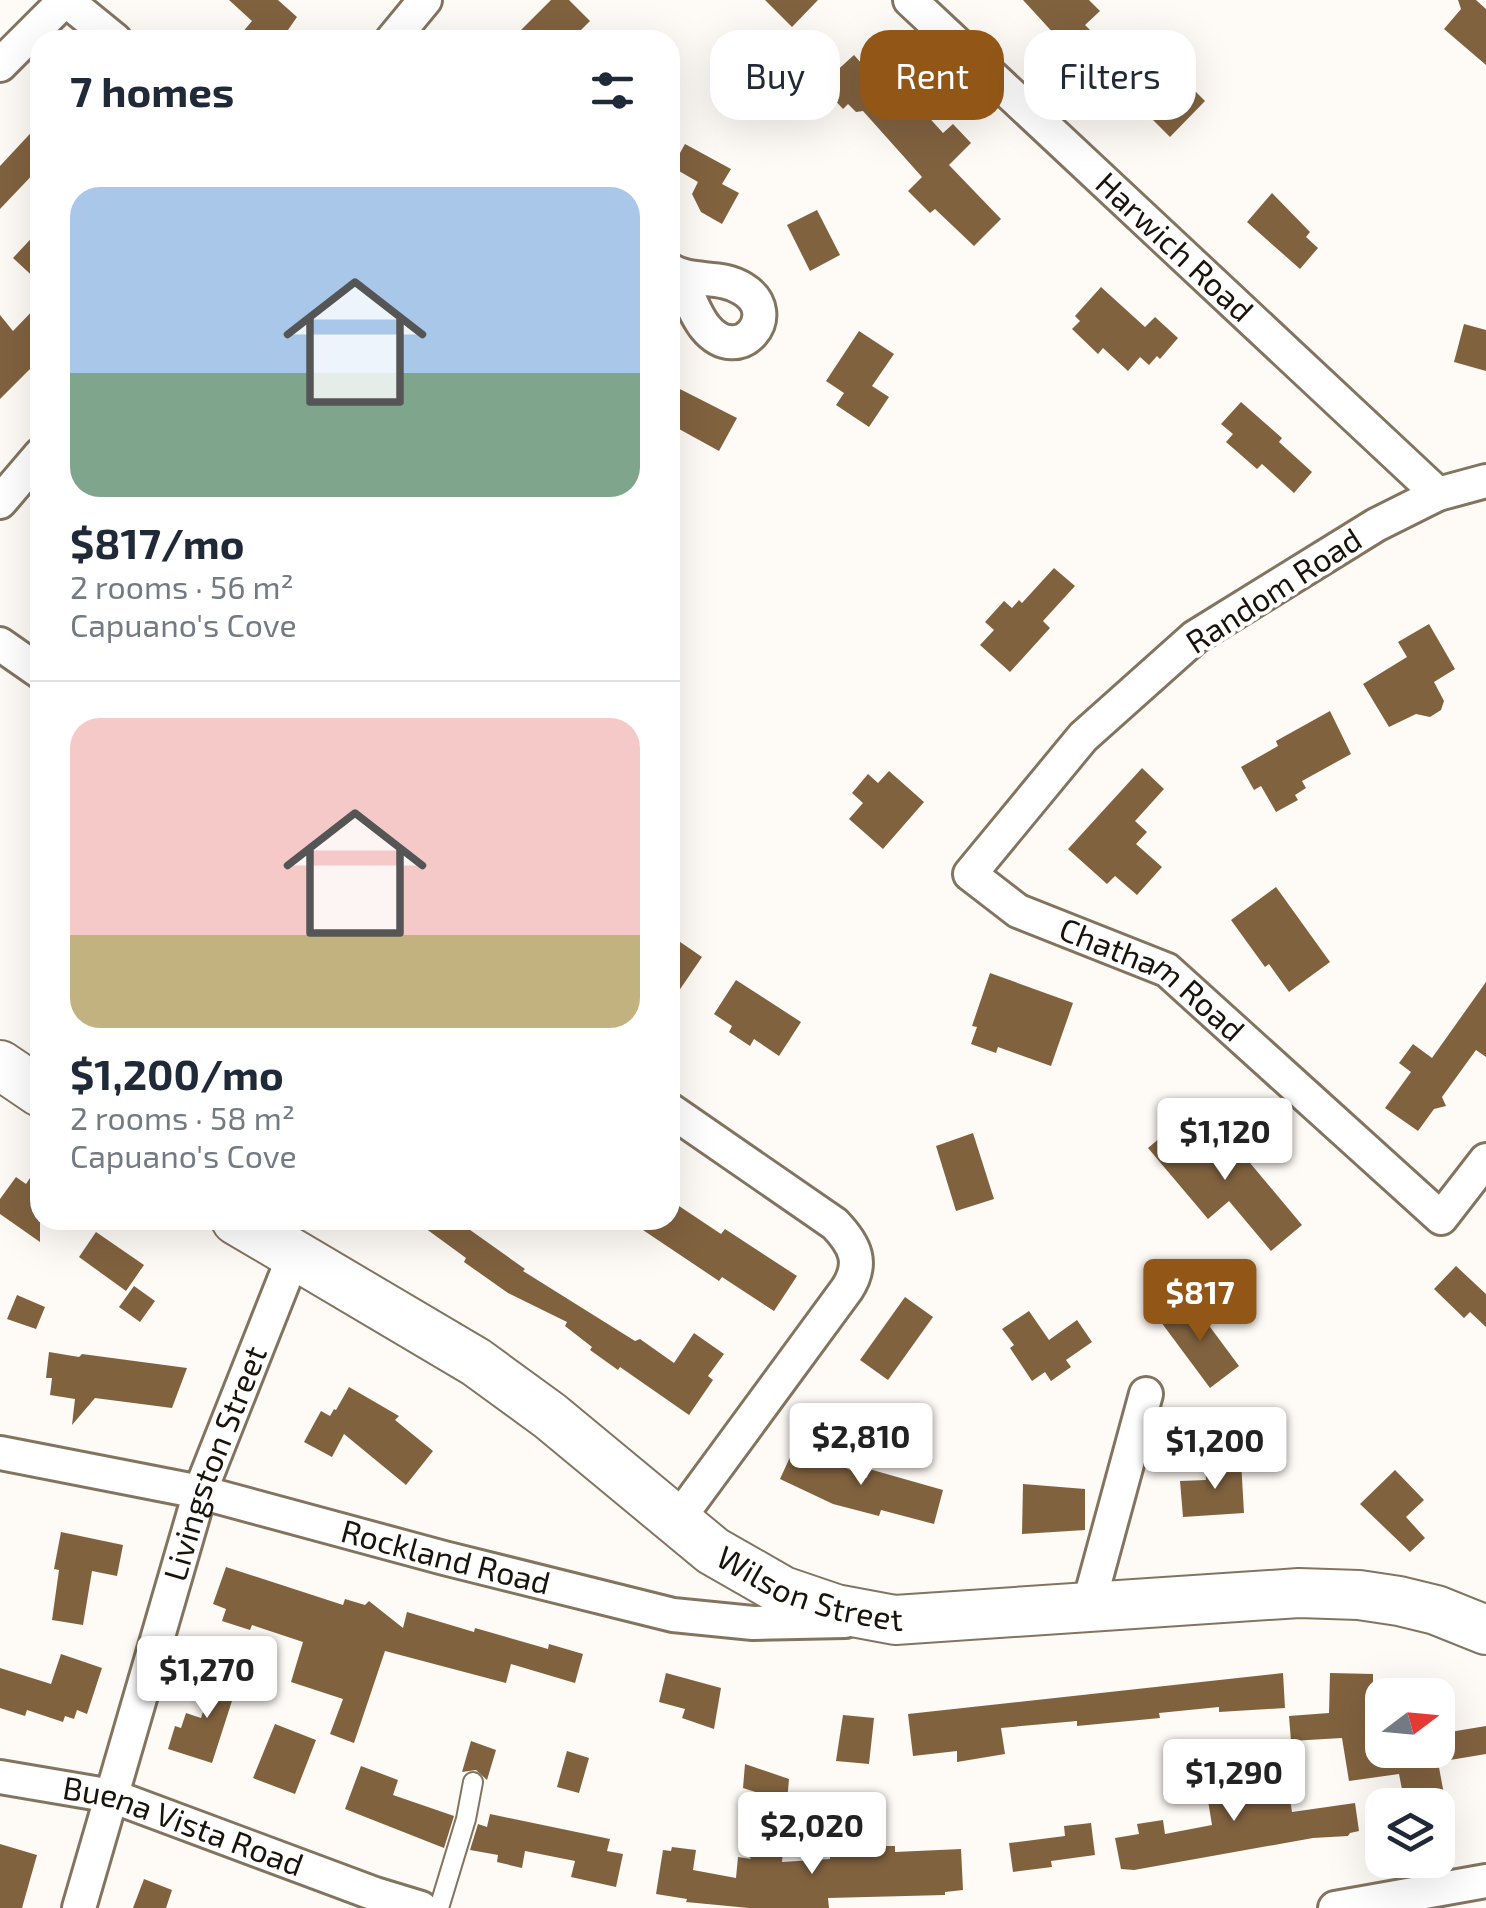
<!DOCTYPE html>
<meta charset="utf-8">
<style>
:root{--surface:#fff;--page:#f6f6f7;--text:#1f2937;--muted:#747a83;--line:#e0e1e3;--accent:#925717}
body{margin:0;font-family:"Exo 2",sans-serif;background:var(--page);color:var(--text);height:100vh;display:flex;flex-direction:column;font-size:38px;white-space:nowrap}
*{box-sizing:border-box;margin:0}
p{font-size:32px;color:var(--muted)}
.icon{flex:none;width:55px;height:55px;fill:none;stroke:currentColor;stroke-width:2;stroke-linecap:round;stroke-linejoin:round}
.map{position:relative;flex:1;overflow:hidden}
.drawer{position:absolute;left:30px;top:30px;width:650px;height:1200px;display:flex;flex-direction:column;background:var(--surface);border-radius:30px;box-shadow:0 10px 40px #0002}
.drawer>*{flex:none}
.guide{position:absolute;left:710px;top:30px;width:625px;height:90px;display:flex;gap:20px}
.needle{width:65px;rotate:74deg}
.buttons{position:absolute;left:1365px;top:1678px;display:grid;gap:20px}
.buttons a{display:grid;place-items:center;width:90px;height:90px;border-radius:20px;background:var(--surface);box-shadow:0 10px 40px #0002;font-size:50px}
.price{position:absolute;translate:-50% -85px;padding:0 22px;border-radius:10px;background:#fff;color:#222;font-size:32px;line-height:65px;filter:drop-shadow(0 2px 5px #0008)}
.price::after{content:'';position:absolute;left:50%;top:60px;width:30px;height:22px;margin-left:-15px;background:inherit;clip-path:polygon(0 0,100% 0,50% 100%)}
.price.current{background:var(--accent);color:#fff}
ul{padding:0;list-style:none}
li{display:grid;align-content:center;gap:20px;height:530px;padding:0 40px}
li+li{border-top:2px solid var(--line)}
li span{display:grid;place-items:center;height:310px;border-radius:30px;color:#555}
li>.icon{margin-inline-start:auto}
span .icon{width:180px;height:180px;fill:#fffc;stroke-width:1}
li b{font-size:42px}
h2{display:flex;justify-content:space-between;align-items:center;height:120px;padding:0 40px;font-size:42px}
.tag{padding:0 35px;border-radius:30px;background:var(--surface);box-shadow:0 10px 40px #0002;font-size:35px;line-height:90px}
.tag.current{background:var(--accent);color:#fff}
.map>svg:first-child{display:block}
</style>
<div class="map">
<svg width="1486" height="1908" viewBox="0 0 1486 1908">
<rect width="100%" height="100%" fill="#fefaf6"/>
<!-- building -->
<g fill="#81623f">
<polygon points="229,0 278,0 297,17 281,40 236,40 252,21"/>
<polygon points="551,0 569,0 590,21 571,40 511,40"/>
<polygon points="765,0 818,0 792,27"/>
<polygon points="1023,0 1089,0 1100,11 1085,25 1112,52 1090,73"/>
<polygon points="1458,0 1476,0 1486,9 1486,65 1444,29 1461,9"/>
<polygon points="1151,47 1205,101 1170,137 1149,116 1156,109 1123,76"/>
<polygon points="854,55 896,102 906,92 943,133 953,124 971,143 949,165 1001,219 974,246 935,209 930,213 908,191 922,177 863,111 856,112 848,104 843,109 821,85"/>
<polygon points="40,123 40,167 0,209 0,166"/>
<polygon points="685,144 731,169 722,184 739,193 722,224 701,212 692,194 698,182 672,167"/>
<polygon points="1272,193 1310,232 1306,237 1318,248 1300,269 1247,222"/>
<polygon points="817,210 840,255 810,271 787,225"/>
<polygon points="40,229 40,283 13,258"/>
<polygon points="1101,287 1145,327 1155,317 1178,338 1160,359 1157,356 1149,365 1140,357 1128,371 1103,348 1098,354 1072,329 1080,321 1075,316"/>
<polygon points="40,303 40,359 0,399 0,315 13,331"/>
<polygon points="1464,324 1486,330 1486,371 1454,362"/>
<polygon points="859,331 894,354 872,386 889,397 869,427 836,405 844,393 826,381"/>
<polygon points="670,384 737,418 719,451 670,424"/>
<polygon points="1241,402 1282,438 1279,442 1312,472 1294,493 1262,464 1257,469 1226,442 1233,434 1221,424"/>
<polygon points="1054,568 1075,586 1043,621 1050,628 1010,672 980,645 994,630 985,622 1004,601 1012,608 1019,600 1022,603"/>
<polygon points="1429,624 1455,669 1434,682 1444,701 1441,710 1430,717 1416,714 1389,727 1363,684 1407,657 1398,642"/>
<polygon points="1330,711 1351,754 1302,781 1306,788 1295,795 1298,800 1276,812 1261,786 1254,790 1241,767 1278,746 1276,741"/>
<polygon points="1142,768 1164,789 1135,821 1147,832 1136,844 1162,867 1137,895 1115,876 1107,884 1068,849"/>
<polygon points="889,771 924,802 883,849 849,819 863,803 852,793 868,774 878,783"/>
<polygon points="1276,887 1330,962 1289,992 1269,964 1265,967 1231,920"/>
<polygon points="670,935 702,957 670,1004"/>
<polygon points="990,973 1073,1003 1051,1066 998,1047 996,1053 971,1044 977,1027 972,1026"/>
<polygon points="736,980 801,1022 779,1056 754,1039 750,1046 729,1032 732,1026 714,1014"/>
<polygon points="1486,982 1486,1057 1476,1050 1442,1097 1446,1106 1434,1109 1418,1131 1385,1108 1411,1072 1399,1063 1413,1044 1432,1058"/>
<polygon points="1180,1121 1204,1150 1225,1133 1302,1225 1271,1251 1229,1201 1208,1219 1148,1148"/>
<polygon points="973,1133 994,1199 956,1211 936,1146"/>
<polygon points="40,1163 40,1242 0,1214 0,1199 16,1177 26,1184"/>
<polygon points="670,1200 721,1234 725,1229 797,1276 774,1311 722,1277 719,1281 628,1220 670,1220"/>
<polygon points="414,1220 456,1220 525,1269 523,1271 635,1341 640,1339 674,1363 694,1333 724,1354 708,1376 713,1380 689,1415 620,1367 618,1370 590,1350 592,1347 565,1326 567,1322 508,1293 464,1262 466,1258"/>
<polygon points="96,1232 144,1265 126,1291 79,1257"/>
<polygon points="1456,1266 1486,1294 1486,1327 1470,1312 1464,1318 1434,1289"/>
<polygon points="134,1286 155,1301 140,1322 119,1307"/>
<polygon points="17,1295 45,1307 36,1329 7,1319"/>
<polygon points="905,1297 933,1317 888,1380 860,1360"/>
<polygon points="1190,1300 1239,1366 1210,1388 1161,1322"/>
<polygon points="1029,1311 1049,1340 1077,1320 1092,1342 1066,1360 1071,1367 1051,1381 1045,1372 1032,1381 1010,1348 1014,1345 1002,1329"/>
<polygon points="49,1352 79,1357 82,1354 187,1368 172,1408 95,1398 72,1425 75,1399 50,1395 52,1378 46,1378"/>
<polygon points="349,1387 399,1416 395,1420 433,1451 406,1485 344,1434 332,1457 304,1442 321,1411 330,1416 334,1409 336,1410"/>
<polygon points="796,1444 867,1478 869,1469 943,1490 934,1524 881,1510 879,1516 833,1504 780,1479"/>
<polygon points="1241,1461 1244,1513 1183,1517 1180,1481 1206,1480 1205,1464"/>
<polygon points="1395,1470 1424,1500 1406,1517 1425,1538 1410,1552 1360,1504"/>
<polygon points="1023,1484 1085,1489 1085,1530 1022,1534"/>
<polygon points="61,1532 123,1545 117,1576 92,1571 83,1625 52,1620 59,1570 54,1569"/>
<polygon points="226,1567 343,1605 345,1599 365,1605 369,1601 403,1628 407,1612 474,1632 475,1628 548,1649 549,1644 583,1654 575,1683 511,1664 506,1683 385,1651 354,1743 330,1734 343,1699 291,1682 303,1642 252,1625 250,1630 222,1621 226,1609 213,1604"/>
<polygon points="61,1654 102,1668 87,1714 77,1710 74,1719 65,1716 63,1722 27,1710 25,1716 0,1708 0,1668 51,1684"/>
<polygon points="217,1669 240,1676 212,1763 168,1749 175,1726 181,1728 186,1713 201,1718"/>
<polygon points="666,1673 721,1688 714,1729 682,1718 685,1709 659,1702"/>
<polygon points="1283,1673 1285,1708 1219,1712 1219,1707 1159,1713 1160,1718 1077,1726 1077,1721 1001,1728 1005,1754 957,1762 957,1751 913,1756 908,1714"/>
<polygon points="1330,1673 1373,1674 1373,1686 1382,1686 1382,1750 1436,1750 1438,1757 1438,1734 1486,1726 1486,1754 1438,1762 1446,1805 1405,1805 1399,1774 1349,1781 1342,1738 1291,1741 1289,1716 1329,1713"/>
<polygon points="843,1715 874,1718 869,1764 836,1761"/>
<polygon points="275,1724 316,1740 295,1794 253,1778"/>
<polygon points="471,1741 496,1750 487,1780 476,1770 462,1772"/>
<polygon points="567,1751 589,1758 579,1793 557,1787"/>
<polygon points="1236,1759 1237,1780 1255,1777 1258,1797 1289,1793 1292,1812 1355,1803 1359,1831 1350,1833 1348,1836 1313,1838 1134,1870 1121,1869 1115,1838 1139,1834 1137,1824 1163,1820 1165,1834 1212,1825 1202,1764"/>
<polygon points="745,1764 789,1779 787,1802 743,1788"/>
<polygon points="361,1766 398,1780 393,1795 454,1816 444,1848 345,1809"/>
<polygon points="490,1814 610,1839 607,1851 623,1854 616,1887 571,1877 575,1861 525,1851 522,1868 497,1862 498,1855 470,1850 478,1824 487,1827"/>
<polygon points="1091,1823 1095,1855 1051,1861 1052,1867 1013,1872 1009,1843 1065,1836 1064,1826"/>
<polygon points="0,1844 37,1855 22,1908 0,1908"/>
<polygon points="741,1846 783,1850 782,1862 830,1859 831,1846 895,1846 895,1852 961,1849 963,1890 945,1892 945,1895 828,1898 829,1908 749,1908 686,1902 687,1899 656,1894 663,1850 671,1851 672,1847 696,1850 693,1870 736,1878 738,1857 751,1859"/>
<polygon points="144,1879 172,1890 166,1908 133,1908"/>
</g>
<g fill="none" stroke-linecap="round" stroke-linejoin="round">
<defs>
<polyline id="service" points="439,1908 466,1819 473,1782"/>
<g id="minor">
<polyline points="66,0 115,40"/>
<path id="s1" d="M910,0L1438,494"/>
<polyline points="392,40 425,0"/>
<polyline points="0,65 65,0"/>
<path d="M670,270C692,284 720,274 743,289C784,314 739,369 705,327C694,313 688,294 681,278"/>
<path id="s2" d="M1486,481L1438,494L1376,525L1195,637L1083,737L970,874L1018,911L1167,970L1441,1218L1486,1160"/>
<polyline points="0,502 40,455"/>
<polyline points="0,644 40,672"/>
<path d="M670,1110L835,1224C855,1245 864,1263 847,1289L676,1522"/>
<path id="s3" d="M0,1453L200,1492L444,1558L673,1615L753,1623L845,1621"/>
<polyline points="1088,1607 1146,1394"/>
<path id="s4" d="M0,1777L112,1796L375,1894L421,1908"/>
<path id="s5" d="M79,1908L200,1492L294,1255"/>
<polyline points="1335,1908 1486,1881"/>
</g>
<g id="secondary">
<polyline points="0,1065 40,1092"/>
<path id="s6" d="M236,1220L476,1362L550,1416L713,1551L783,1591L836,1609L895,1620L1299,1593L1359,1595L1399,1601L1436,1610L1486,1630"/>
</g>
</defs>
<!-- service casing -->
<use href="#service" stroke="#837460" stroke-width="22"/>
<!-- minor casing -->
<use href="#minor" stroke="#837460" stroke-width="38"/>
<!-- secondary casing -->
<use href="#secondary" stroke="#837460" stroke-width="52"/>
<!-- service -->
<use href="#service" stroke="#fff" stroke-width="18"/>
<!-- minor -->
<use href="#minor" stroke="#fff" stroke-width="32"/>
<!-- secondary -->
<use href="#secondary" stroke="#fff" stroke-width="48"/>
</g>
<g text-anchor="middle" stroke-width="8" stroke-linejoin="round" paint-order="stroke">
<!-- street labels -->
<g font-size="32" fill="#19130b" stroke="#fff">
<text dy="11" stroke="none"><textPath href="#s1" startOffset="362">Harwich Road</textPath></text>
<text transform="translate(1274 591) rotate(-33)" y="11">Random Road</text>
<text dy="11" stroke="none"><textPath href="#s2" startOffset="872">Chatham Road</textPath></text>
<text dy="11" stroke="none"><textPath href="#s5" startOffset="465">Livingston Street</textPath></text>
<text dy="11" stroke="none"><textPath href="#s3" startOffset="458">Rockland Road</textPath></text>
<text dy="11" stroke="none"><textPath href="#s6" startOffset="688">Wilson Street</textPath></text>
<text dy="11" stroke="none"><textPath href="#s4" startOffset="190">Buena Vista Road</textPath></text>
</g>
</g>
</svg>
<div class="buttons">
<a><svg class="needle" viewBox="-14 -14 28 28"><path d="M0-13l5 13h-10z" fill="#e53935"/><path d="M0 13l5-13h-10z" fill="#747a83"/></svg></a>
<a><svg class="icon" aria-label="layers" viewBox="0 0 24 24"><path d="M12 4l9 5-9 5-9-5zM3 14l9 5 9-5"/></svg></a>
</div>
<b class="price" style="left:1225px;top:1183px">$1,120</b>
<b class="price current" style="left:1200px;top:1344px">$817</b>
<b class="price" style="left:861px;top:1488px">$2,810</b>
<b class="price" style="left:1215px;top:1492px">$1,200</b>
<b class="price" style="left:207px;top:1721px">$1,270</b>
<b class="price" style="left:1234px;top:1824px">$1,290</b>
<b class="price" style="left:812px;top:1877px">$2,020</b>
<div class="guide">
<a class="tag">Buy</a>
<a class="tag current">Rent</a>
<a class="tag">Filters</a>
</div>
<section class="drawer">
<h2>7 homes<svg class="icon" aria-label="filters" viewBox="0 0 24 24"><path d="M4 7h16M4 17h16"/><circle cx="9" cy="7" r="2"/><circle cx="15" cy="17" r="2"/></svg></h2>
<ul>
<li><span style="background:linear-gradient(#a9c7e8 60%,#7fa58c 0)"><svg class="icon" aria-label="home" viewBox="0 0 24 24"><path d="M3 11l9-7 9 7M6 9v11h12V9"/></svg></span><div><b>$817/mo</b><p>2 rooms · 56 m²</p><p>Capuano's Cove</p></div></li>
<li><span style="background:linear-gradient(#f6c9c9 70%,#c2b280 0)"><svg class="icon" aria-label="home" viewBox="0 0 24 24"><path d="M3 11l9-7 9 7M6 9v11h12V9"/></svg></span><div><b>$1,200/mo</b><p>2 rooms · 58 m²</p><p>Capuano's Cove</p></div></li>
</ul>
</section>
</div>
